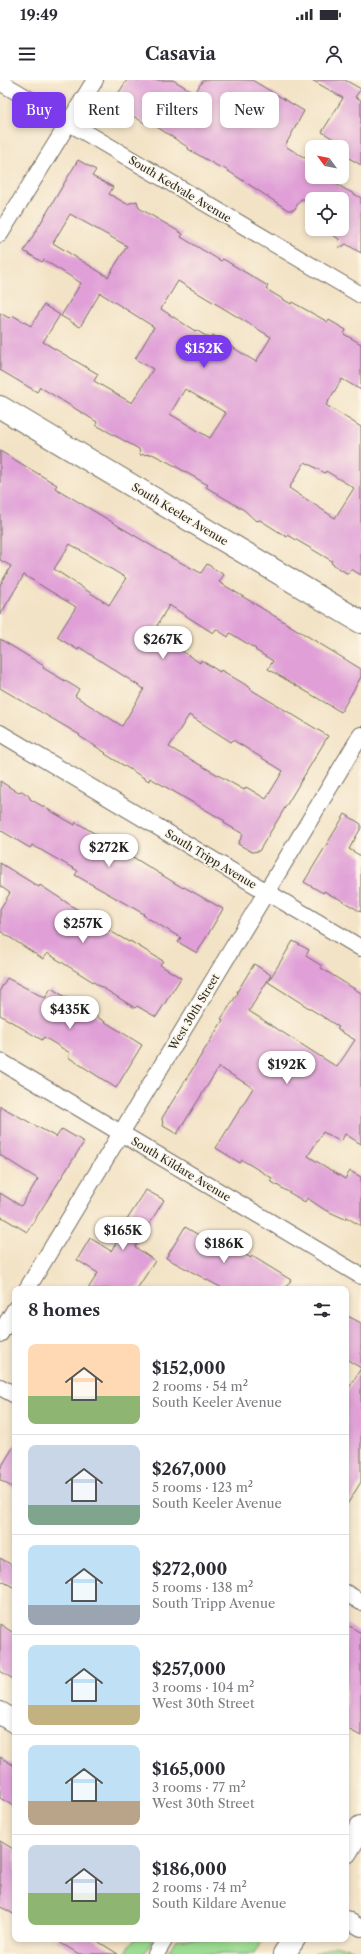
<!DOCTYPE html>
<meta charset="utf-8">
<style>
:root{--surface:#fff;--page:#f2f2f3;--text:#2b2b33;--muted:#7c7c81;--line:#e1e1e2;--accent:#7c3aed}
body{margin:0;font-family:"Libre Caslon Text",serif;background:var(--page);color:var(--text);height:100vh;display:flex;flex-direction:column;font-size:15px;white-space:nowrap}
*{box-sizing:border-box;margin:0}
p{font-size:13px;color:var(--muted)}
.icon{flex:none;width:22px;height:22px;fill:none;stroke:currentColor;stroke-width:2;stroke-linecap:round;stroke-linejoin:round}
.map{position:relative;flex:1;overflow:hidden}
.sheet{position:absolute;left:12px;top:1206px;width:337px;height:656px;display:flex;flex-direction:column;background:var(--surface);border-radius:8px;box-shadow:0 2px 6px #0003}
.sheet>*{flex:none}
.top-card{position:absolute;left:12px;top:12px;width:337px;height:36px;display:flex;gap:8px}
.needle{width:26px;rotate:302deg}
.fabs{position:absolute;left:305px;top:60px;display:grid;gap:8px}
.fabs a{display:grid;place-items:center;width:44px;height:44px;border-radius:8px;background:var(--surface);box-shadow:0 2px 6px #0003;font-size:20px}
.price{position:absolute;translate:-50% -34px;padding:0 9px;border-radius:14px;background:#fff;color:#222;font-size:13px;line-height:26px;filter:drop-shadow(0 1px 2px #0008)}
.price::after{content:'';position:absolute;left:50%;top:24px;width:12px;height:9px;margin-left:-6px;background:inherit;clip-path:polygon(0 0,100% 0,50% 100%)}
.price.active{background:var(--accent);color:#fff}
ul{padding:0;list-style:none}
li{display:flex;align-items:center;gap:12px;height:100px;padding:0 16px}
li+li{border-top:1px solid var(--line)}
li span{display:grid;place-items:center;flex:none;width:112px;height:80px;border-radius:8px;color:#555}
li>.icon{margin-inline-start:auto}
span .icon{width:48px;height:48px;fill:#fffc;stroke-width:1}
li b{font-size:17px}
h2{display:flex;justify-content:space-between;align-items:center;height:48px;padding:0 16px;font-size:17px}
.tag{padding:0 14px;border-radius:8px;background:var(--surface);box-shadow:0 2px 6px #0003;font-size:14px;line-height:36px}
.tag.active{background:var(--accent);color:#fff}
.status{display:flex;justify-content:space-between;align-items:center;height:28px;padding:0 20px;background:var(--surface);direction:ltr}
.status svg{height:11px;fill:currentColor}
header{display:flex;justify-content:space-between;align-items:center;height:52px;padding:0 16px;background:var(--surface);font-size:18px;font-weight:800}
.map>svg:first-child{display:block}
</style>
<div class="status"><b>19:49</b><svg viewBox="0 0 49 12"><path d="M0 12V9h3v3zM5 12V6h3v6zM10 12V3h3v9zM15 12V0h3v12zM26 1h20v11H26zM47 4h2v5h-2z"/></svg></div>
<header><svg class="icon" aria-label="menu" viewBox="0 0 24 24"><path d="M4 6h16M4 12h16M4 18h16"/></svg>Casavia<svg class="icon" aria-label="person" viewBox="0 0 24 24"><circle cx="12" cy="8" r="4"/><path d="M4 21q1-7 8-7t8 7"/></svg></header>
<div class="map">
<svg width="361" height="1874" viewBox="0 0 361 1874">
<rect width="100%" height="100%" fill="#fcf5e5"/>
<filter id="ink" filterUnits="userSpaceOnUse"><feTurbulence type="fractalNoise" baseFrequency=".025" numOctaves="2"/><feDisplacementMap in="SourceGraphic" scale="8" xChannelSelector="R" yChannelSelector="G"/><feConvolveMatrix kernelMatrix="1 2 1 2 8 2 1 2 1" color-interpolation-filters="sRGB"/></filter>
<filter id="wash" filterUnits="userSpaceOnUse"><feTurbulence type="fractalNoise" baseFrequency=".012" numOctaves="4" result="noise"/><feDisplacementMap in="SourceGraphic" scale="16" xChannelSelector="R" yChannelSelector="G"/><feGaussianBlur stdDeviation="0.9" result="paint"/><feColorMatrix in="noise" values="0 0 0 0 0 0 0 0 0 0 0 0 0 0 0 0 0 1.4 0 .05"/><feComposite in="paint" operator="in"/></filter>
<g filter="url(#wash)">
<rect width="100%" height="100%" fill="#f3e3c6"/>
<!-- green -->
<g fill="#9ddd93" stroke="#64845f">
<polygon points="134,1859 153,1859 144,1874 125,1874"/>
<polygon points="176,1859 263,1859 254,1874 167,1874"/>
<polygon points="335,1865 352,1869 356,1874 314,1874"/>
</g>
<g id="blocks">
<!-- building -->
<g fill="#e0a0d7" fill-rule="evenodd">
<polygon points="127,0 173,0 195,13 203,0 252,0 304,31 285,66 312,82 312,97 340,97 336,104 361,118 361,173 346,164 340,168 339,159 323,149 342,149 342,119 301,119 294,130 288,130 222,87 221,88 188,69 189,68 151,43 149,46 130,34 126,40 108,29"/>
<polygon points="312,0 345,0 361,9 355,17 361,20 361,85 342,74 342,64 322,52 343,18"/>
<path d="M78,80L96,90L92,96L113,107L109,114L127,124L137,121L139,128L183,154L181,157L221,181L223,179L268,206L266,209L291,224L292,222L328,242L329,240L346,250L344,254L361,264V310L342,299L326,325L361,347V495L351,489L348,494L331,483L332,481L288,455L287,457L260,440L256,441L244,430L206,407L208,405L168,382L152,374L140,375L139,369L96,345L97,342L40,307L37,312L0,290V233L9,238L12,235L31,246L44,225L60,235L43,262L98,294L94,301L116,314L132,323L153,289L135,279L154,247L100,213L80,247L61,236L81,203L44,180L42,182L24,171ZM70,134L127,166L108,197L53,163ZM178,201L271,257L256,282L213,255L211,259L196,250L195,251L161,229ZM185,309L226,333L210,358L170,334ZM305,382L325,393L326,391L354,408L335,438L289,408Z"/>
<path d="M0,371L57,405L55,408L72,418L172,478L201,493L207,484L224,495L219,502L361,589V597L341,632L268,589L273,581L255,570L256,569L230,553L228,557L216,549L213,553L169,525L154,551L164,556L162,558L200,583L201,580L220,592L221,590L251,608L250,609L328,656L259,771L252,772L238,764L243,754L224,743L225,741L150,698L149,701L105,674L106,673L79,656L80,655L0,608V559L44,586L43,588L79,609L75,616L122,646L144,609L79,567L78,570L57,557L76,527L24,495L0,535V505L11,486L0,480ZM70,464L126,498L109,525L54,489ZM189,635L231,662L233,660L283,691L266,719L246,707L244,710L169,667Z"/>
<polygon points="0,701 17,712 22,711 29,716 30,719 75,745 76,742 183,808 184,807 223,829 197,873 178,862 181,858 143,835 144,834 75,795 78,791 32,765 30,768 0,750"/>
<polygon points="345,734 361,744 361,748 349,769 361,776 361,832 336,817 336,818 324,811 323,813 304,802"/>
<polygon points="0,783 39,807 40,805 110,851 129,862 130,861 163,881 160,885 181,898 156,937 137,926 135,928 47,873 43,879 0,851 0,829 10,813 0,806"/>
<polygon points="293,861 309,870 306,876 322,886 321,888 361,913 361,1064 345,1054 341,1062 323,1052 308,1076 345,1099 350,1091 361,1097 361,1146 346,1137 345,1139 325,1130 307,1118 305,1122 270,1101 272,1098 242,1080 240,1083 216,1068 253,1008 219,987 177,1054 163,1046 162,1038 223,940 221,939 238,913 237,912 254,884 271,895 249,931 337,987 355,960 337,949 339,947 268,902"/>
<polygon points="7,898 45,918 51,908 142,965 116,1008 68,977 70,973 44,957 42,960 0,935 0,910"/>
<polygon points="0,1026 56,1057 62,1049 84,1062 27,1152 0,1136 0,1113 21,1126 38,1099 0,1075"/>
<polygon points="146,1110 164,1120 135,1167 155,1181 137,1209 88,1209 98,1193 77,1180 90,1158 111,1171 126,1148 123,1146"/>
<polygon points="185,1147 204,1158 208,1152 222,1162 251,1178 252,1176 291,1200 285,1209 224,1209 166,1178"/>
<polygon points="346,1235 361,1243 361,1288 346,1279"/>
<polygon points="361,1288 361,1402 346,1426 346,1313"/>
<polygon points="15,1364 15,1409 0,1400 0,1389"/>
<polygon points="0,1478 15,1487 15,1508 0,1500"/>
<polygon points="0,1544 15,1554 15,1600 0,1591"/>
<polygon points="346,1544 361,1553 361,1656 346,1648"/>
<polygon points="0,1677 15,1686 15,1727 0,1718"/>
<polygon points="0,1761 15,1770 15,1835 0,1826"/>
<polygon points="54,1859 94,1859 118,1874 79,1874"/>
</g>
</g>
</g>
<g filter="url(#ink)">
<use href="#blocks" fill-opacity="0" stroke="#716b61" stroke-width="1"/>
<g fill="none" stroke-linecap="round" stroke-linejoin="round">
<defs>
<g id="street">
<polyline points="0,2 361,215"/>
<polyline points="0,154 95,0"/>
<polyline points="0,653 361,868"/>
<polyline points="0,981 361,1196"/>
<polyline points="27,1209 361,655"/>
<polyline points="0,1254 15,1229"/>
<polyline points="0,1307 15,1315"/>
<polyline points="346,1513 361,1522"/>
<polyline points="346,1839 361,1848"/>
<polyline points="156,1874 165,1859"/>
</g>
<g id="secondary">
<polyline points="0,327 361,542"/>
<polyline points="0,1633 15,1642"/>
<polyline points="346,1772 361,1747"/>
<polyline points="284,1874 294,1859"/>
</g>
</defs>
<!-- street casing -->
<use href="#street" stroke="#716b61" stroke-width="18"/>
<!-- secondary casing -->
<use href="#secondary" stroke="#716b61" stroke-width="24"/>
<!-- street -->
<use href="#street" stroke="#fff" stroke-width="16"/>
<!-- secondary -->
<use href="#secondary" stroke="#fff" stroke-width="22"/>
</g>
</g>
<g text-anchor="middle" stroke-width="3" stroke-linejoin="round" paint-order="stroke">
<!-- street labels -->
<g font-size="11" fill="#2b2b2b" stroke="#fcf5e5">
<text transform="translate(180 109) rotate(31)" y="4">South Kedvale Avenue</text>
<text transform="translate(180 434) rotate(31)" y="4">South Keeler Avenue</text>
<text transform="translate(211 779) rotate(31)" y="4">South Tripp Avenue</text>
<text transform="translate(194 932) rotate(-59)" y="4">West 30th Street</text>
<text transform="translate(181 1089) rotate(31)" y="4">South Kildare Avenue</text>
</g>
</g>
</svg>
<div class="fabs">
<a><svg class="needle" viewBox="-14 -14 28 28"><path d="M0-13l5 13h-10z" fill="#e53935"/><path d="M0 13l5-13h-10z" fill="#7c7c81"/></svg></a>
<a><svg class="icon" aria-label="locate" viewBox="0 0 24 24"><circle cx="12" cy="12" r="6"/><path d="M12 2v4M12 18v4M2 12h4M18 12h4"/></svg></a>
</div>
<b class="price active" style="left:204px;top:289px">$152K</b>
<b class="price" style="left:163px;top:580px">$267K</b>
<b class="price" style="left:109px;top:788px">$272K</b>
<b class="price" style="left:83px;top:864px">$257K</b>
<b class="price" style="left:70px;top:950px">$435K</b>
<b class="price" style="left:287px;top:1005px">$192K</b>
<b class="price" style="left:123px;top:1171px">$165K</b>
<b class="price" style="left:224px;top:1184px">$186K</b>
<div class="top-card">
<a class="tag active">Buy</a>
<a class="tag">Rent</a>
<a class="tag">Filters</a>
<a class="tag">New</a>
</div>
<section class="sheet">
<h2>8 homes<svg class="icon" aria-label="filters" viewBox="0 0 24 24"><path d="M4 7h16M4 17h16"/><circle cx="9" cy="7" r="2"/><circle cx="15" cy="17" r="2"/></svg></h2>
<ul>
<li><span style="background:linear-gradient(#ffd9b3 65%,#8fb573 0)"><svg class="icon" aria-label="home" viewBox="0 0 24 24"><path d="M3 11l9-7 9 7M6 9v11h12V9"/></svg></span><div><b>$152,000</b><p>2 rooms · 54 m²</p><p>South Keeler Avenue</p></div></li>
<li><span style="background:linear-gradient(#c9d6e8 75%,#7fa58c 0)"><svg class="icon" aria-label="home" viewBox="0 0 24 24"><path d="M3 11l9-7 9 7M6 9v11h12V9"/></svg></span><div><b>$267,000</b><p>5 rooms · 123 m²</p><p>South Keeler Avenue</p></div></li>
<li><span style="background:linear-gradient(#bfe0f5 75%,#9aa5b1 0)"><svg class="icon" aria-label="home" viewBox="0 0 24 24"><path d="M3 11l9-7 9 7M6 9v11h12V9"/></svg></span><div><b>$272,000</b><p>5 rooms · 138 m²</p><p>South Tripp Avenue</p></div></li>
<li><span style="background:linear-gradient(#bfe0f5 75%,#c2b280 0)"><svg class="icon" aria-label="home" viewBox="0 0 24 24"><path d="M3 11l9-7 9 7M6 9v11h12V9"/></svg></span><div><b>$257,000</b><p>3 rooms · 104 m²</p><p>West 30th Street</p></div></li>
<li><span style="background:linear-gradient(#bfe0f5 70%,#b9a48a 0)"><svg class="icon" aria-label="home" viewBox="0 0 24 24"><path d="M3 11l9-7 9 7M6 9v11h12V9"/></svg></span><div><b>$165,000</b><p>3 rooms · 77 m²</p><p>West 30th Street</p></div></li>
<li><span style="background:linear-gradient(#c9d6e8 60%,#8fb573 0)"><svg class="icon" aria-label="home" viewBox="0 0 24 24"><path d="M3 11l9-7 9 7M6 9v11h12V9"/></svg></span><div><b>$186,000</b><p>2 rooms · 74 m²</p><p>South Kildare Avenue</p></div></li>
</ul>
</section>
</div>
